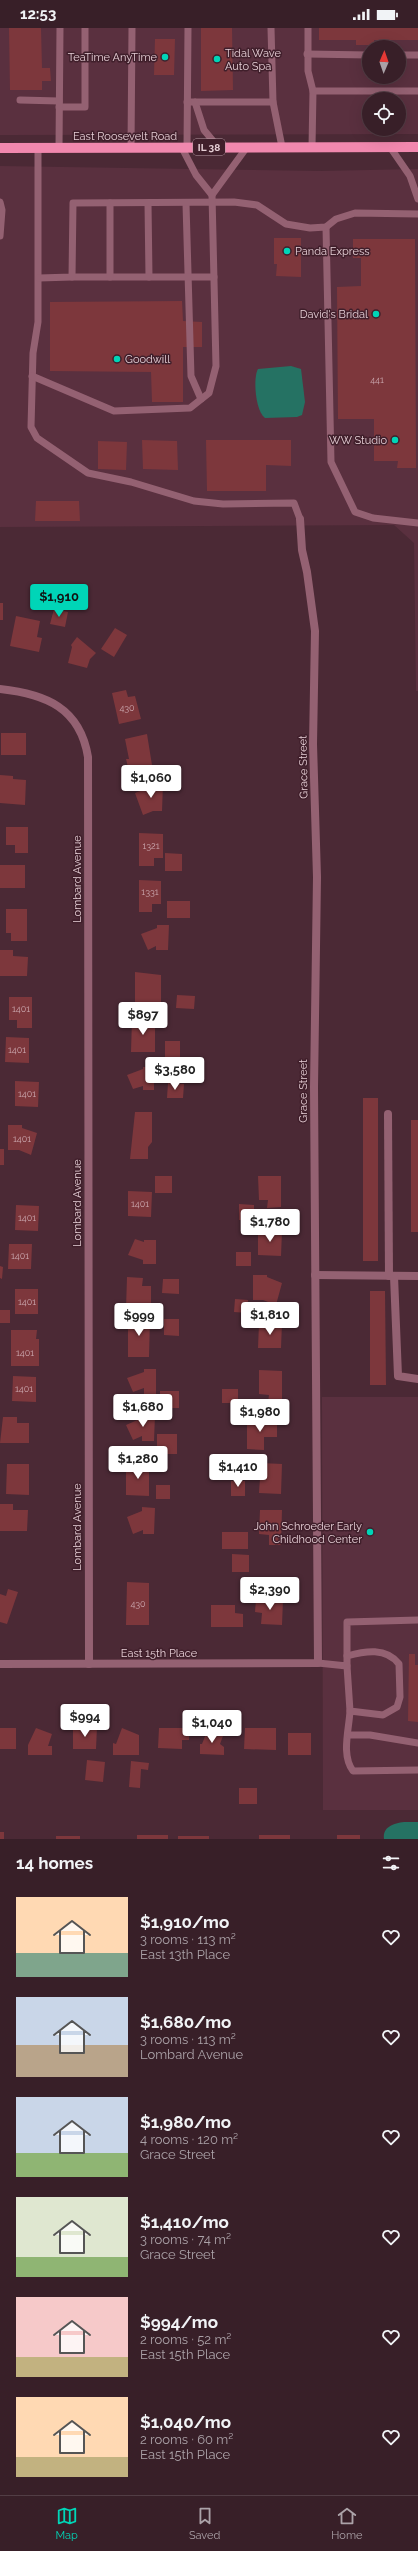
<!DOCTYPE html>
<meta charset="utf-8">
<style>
:root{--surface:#381f28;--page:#3f2730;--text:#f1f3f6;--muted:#aba2a8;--line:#523d45;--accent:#00d5b7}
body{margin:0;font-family:Raleway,sans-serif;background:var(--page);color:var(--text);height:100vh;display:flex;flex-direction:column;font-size:15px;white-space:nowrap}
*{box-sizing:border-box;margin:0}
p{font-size:13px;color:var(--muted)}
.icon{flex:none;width:22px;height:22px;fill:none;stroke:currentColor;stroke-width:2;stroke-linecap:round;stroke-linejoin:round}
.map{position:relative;height:1811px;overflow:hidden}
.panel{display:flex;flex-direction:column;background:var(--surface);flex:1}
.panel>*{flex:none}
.needle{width:26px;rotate:2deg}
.buttons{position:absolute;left:362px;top:12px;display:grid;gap:8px}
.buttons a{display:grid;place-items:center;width:44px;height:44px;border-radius:50%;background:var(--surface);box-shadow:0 4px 16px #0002,0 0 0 1px var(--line);font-size:20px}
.price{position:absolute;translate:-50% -34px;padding:0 9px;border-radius:4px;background:#fff;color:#222;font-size:13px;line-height:26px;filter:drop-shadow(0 1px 2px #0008)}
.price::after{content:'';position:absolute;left:50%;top:24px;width:12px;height:9px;margin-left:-6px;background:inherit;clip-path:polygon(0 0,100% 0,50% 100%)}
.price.active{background:var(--accent);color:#111}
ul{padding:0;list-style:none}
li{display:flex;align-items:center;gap:12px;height:100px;padding:0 16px}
li span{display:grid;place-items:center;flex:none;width:112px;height:80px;border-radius:0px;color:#555}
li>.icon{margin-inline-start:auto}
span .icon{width:48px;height:48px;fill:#fffc;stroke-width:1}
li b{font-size:17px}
h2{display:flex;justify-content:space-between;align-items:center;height:48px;padding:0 16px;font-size:17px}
.status{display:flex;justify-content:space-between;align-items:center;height:28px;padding:0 20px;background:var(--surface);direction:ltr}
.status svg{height:11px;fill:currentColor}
.dock{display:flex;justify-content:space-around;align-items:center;height:56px;border-top:1px solid var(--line);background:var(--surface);font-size:11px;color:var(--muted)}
.dock a{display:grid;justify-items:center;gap:2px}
.dock .active{color:var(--accent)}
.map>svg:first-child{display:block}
</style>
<div class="status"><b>12:53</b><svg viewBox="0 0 49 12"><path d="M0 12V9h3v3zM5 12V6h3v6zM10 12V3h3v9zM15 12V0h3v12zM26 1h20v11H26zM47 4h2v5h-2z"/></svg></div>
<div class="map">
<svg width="418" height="1811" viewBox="0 0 418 1811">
<rect width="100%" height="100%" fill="#4b2935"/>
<!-- built -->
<g fill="#5a303f" fill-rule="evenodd">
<path d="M0,0H418V106L0,107ZM369,19H399V49H369ZM369,71H399V101H369Z"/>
<polygon points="0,138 320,143 418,141 418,663 416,663 414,515 394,497 0,499"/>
<polygon points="322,1369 418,1369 418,1782 323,1782"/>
</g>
<!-- water -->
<g fill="#257263">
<path d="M291,338L301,341L305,374L302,387L297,389L265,390C255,383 253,349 258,341Z"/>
<path d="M404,1794H418V1811H384C382,1799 394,1795 404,1794Z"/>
</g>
<!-- building -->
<g fill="#7d373c">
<polygon points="9,0 41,0 42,40 50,40 51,53 42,53 42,62 10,62"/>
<polygon points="201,0 232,0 233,62 201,63"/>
<polygon points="319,0 418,0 418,12 374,12 374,17 356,17 356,12 319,12"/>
<polygon points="155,11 175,11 174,47 154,47"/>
<polygon points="274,210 301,210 301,249 276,248 277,236 274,236"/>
<polygon points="353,211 415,211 416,440 397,440 398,433 374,433 374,391 338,391 337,259 361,258 361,230 353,230"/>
<polygon points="182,273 183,293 202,294 202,319 183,319 183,374 152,374 151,344 50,343 50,274"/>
<polygon points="142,412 177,413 178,442 143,441"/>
<polygon points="206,412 291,412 291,438 266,437 266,463 207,463"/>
<polygon points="98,413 127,414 126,442 98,441"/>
<polygon points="36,473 79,473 80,493 35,493"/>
<rect x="0" y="575" width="3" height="17"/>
<polygon points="54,581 68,584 65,599 50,596"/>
<polygon points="16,588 40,593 37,609 42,610 39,624 10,618"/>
<polygon points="115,600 127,607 114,629 101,621"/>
<polygon points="77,609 96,625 90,631 87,640 68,635 72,619 71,617"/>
<polygon points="126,662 128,669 135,668 141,691 119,696 112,665"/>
<rect x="1" y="705" width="25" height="22"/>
<polygon points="147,706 152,737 129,743 126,731 129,731 125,711"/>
<polygon points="0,747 13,748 13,751 26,752 25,777 0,775"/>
<polygon points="150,756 163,756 162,783 153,783 143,787 135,765 150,759"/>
<polygon points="6,799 28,799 28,825 15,825 15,817 6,817"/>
<polygon points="139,805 163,806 163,830 154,830 154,838 139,838"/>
<polygon points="165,825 182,826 182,843 165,843"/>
<rect x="0" y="837" width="25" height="23"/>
<polygon points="139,852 161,853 161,876 152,876 152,884 139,884"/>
<rect x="167" y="873" width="23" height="17"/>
<polygon points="6,881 27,881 27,913 11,913 11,905 6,905"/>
<polygon points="157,897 169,897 168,922 156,922 156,918 148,922 141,906 157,900"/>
<polygon points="0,922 13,922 13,928 28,929 27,948 0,948"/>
<polygon points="135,944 161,947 161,976 135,976"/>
<polygon points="177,967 195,968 194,981 176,980"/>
<polygon points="9,969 32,969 32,1000 17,1000 17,992 9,992"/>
<polygon points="132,991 155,993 155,1024 131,1024"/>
<polygon points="6,1009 29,1010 29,1035 5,1034"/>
<polygon points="165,1013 180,1013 180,1030 165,1029"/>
<polygon points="143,1039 154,1039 154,1062 143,1062 143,1058 133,1061 127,1047 143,1041"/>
<polygon points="15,1053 39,1054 38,1079 15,1078"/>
<polygon points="168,1055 184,1056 183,1070 167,1070"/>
<rect x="363" y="1070" width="15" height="163"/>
<polygon points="135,1084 152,1084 152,1114 148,1119 148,1131 130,1131"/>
<rect x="411" y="1092" width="7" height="112"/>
<polygon points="8,1097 22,1097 22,1100 37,1105 31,1127 19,1122 8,1122"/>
<rect x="0" y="1121" width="4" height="16"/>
<rect x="155" y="1148" width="17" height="17"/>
<polygon points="258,1148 281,1148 281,1179 267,1180 268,1172 259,1172"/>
<polygon points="128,1163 152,1164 151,1189 128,1188"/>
<polygon points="239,1176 254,1177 254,1193 239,1192"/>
<polygon points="16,1177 39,1178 38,1203 15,1202"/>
<polygon points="258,1202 282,1203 281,1228 258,1227"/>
<polygon points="135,1211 144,1214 144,1212 156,1212 156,1236 143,1236 143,1232 128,1227"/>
<polygon points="9,1216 32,1216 31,1241 8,1241"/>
<rect x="236" y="1224" width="15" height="14"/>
<polygon points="0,1238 3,1239 2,1251 0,1250"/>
<polygon points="253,1247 267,1247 267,1249 282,1255 276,1277 263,1272 253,1272"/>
<polygon points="127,1249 143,1250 142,1258 151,1258 151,1281 126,1281"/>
<polygon points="163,1251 179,1251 179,1266 162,1265"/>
<rect x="15" y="1261" width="23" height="25"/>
<polygon points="370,1263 385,1263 386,1357 370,1357"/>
<polygon points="235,1271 248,1272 247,1285 234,1284"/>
<rect x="0" y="1282" width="10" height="13"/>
<polygon points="128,1290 150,1290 149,1329 128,1329"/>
<polygon points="164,1291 179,1291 179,1308 164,1307"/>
<polygon points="259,1295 282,1295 281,1320 258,1320"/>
<polygon points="11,1302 37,1302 36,1311 39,1311 39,1338 11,1338"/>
<polygon points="144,1341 156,1341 156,1367 144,1367 144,1360 133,1364 127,1350 144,1344"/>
<polygon points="259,1342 282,1343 282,1374 268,1374 269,1367 259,1366"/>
<polygon points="13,1348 36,1349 36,1374 12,1373"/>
<rect x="222" y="1361" width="16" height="14"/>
<rect x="160" y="1363" width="19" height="17"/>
<polygon points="142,1387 155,1387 154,1413 142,1413 142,1408 133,1412 126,1397 142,1390"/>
<polygon points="3,1389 17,1389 17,1395 29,1395 29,1415 0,1415"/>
<polygon points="247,1391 277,1392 277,1409 264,1409 264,1422 247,1421"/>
<rect x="157" y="1406" width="20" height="20"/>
<polygon points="261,1435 282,1436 281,1466 259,1465"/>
<polygon points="7,1436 29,1436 29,1467 6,1466"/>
<polygon points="126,1436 149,1436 149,1468 126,1467"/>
<rect x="231" y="1453" width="14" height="15"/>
<rect x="156" y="1457" width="14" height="14"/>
<polygon points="0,1476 13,1476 13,1482 28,1482 27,1503 0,1503"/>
<polygon points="142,1479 155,1480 154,1506 143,1506 143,1502 133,1506 127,1489 142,1483"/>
<polygon points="260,1482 282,1482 281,1517 269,1517 269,1507 259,1506"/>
<rect x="222" y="1504" width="26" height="17"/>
<polygon points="232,1526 249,1527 249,1544 232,1544"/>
<polygon points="127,1554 149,1555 149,1597 126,1597"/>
<polygon points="8,1561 18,1564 7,1596 0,1594 0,1566 6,1568"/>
<polygon points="256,1571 283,1572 282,1597 261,1596 262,1585 255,1584"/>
<polygon points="211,1577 235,1577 235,1585 243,1586 243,1599 211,1599"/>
<polygon points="409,1626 415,1626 415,1637 418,1637 418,1694 408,1693"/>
<polygon points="73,1699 97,1699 96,1721 73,1721"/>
<rect x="0" y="1700" width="16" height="21"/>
<polygon points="36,1700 52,1706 48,1718 52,1718 52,1727 28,1727 28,1717"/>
<polygon points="122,1700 139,1707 139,1727 113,1727 113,1715 116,1716"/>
<polygon points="159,1700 189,1700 189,1712 182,1712 182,1721 158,1720"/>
<polygon points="245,1700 276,1700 276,1722 244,1721"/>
<polygon points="208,1701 223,1708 220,1716 224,1719 224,1727 200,1726 200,1716 202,1716"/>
<rect x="288" y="1705" width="23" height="22"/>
<polygon points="87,1732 105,1734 103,1754 85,1752"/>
<polygon points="131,1733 149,1735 148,1742 141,1741 140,1760 129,1759"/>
<rect x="239" y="1760" width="18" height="16"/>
<rect x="0" y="1804" width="4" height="7"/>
<rect x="137" y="1807" width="31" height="4"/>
<rect x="259" y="1807" width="31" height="4"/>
<rect x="337" y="1807" width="23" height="4"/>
<rect x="56" y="1808" width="24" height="3"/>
<rect x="178" y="1808" width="31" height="3"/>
</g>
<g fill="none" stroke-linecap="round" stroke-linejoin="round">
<!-- lane -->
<g stroke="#946172" stroke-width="7">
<polyline points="271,0 273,74 282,119"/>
<polyline points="308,0 308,43 313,63 312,119"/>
<polyline points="307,26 369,27"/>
<polyline points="399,27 418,27"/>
<polyline points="313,63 418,63"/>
<polyline points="20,72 59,73"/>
<polyline points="187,74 273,74"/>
<polyline points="195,74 204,102 218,119"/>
<polyline points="59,79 85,79 85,0"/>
<polyline points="390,119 410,148 418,171"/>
<polyline points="38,120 38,294 33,325 31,399 37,410 88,445 131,454 194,473 223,476 294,475 300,491"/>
<polyline points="59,120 60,0"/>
<polyline points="131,120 132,0"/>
<polyline points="187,120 188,0"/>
<polyline points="212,167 247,119"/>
<polyline points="0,174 2,182 0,208"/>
<polyline points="148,175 149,249"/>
<polyline points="186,176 191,348 201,371"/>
<polyline points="326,199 331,434 355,484 373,490 418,495"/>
<polyline points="72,249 214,249"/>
<polyline points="110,249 110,175"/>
<polyline points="39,250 72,249 73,175 234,174 257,177 286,196 310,200 326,199 336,191 355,185 418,186"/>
<polyline points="32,348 114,383 190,380 209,365 216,338 212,167 196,147 182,120"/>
<polyline points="318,1635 347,1638 347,1594 418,1592"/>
<path d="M347,1638L350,1683L383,1687L397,1679L400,1669L399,1636C386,1619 365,1623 347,1628"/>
<path d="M350,1683C349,1702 341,1727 353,1743L418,1742"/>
<polyline points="349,1707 370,1707 418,1715"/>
</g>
<!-- street -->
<g stroke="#946172" stroke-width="8">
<path d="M0,661C46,666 80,680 88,729L89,1636"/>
<polyline points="388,1086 389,1248"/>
<polyline points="315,1247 418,1248"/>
<polyline points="394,1248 398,1348 418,1351"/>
<polyline points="0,1636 318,1635 314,1059 317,849 313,716 315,603 307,544 302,522 300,491"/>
</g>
<!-- primary -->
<polyline stroke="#f188ae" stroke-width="10" points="0,120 418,119"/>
</g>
<!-- markers -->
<g fill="#00d5b7" stroke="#401f2b" stroke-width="1.5">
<circle cx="165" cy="29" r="4"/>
<circle cx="217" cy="31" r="4"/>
<circle cx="287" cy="223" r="4"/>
<circle cx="376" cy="286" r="4"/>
<circle cx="117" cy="331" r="4"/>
<circle cx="395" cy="412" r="4"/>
<circle cx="370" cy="1504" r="4"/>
</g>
<g text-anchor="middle" stroke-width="3" stroke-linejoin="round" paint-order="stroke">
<!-- number labels -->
<g font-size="9" fill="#cca9b0">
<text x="377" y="355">441</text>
<text x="127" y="683">430</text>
<text x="151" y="821">1321</text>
<text x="150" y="867">1331</text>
<text x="21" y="984">1401</text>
<text x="17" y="1025">1401</text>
<text x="27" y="1069">1401</text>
<text x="22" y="1114">1401</text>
<text x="140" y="1179">1401</text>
<text x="27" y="1193">1401</text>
<text x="20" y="1231">1401</text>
<text x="27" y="1277">1401</text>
<text x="25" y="1328">1401</text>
<text x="24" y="1364">1401</text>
<text x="138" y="1579">430</text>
</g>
<!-- shield labels -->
<rect fill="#401f2b" stroke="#b49aa3" stroke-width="1" x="193" y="111" width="32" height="16" rx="3"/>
<g font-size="10" font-weight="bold" fill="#e6cfd6">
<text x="209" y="123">IL 38</text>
</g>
<!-- poi labels -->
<g font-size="11" fill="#e6cfd6" stroke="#401f2b" text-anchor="end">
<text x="225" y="29" text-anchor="start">Tidal Wave<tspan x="225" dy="13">Auto Spa</tspan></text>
<text x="157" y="33">TeaTime AnyTime</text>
<text x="295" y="227" text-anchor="start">Panda Express</text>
<text x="368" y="290">David's Bridal</text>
<text x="125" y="335" text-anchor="start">Goodwill</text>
<text x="387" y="416">WW Studio</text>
<text x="362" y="1502">John Schroeder Early<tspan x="362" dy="13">Childhood Center</tspan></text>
</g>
<!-- street labels -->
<g font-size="11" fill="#e6cfd6" stroke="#401f2b">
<text x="125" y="112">East Roosevelt Road</text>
<text transform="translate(303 739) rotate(-91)" y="4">Grace Street</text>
<text transform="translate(77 851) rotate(-90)" y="4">Lombard Avenue</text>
<text transform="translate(303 1063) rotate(-90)" y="4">Grace Street</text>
<text transform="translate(77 1175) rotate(-90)" y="4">Lombard Avenue</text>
<text transform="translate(77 1499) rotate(-90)" y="4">Lombard Avenue</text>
<text x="159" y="1629">East 15th Place</text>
</g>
</g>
</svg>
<div class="buttons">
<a><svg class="needle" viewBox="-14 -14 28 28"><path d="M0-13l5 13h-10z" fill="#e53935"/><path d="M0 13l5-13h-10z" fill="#aba2a8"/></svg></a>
<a><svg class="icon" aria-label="locate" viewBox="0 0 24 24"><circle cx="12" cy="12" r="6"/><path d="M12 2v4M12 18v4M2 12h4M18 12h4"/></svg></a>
</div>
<b class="price active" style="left:59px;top:590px">$1,910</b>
<b class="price" style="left:151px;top:771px">$1,060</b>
<b class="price" style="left:143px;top:1008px">$897</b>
<b class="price" style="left:175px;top:1063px">$3,580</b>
<b class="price" style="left:270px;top:1215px">$1,780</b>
<b class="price" style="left:270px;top:1308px">$1,810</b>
<b class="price" style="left:139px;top:1309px">$999</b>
<b class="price" style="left:143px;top:1400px">$1,680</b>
<b class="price" style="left:260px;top:1405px">$1,980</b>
<b class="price" style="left:138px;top:1452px">$1,280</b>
<b class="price" style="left:238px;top:1460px">$1,410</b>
<b class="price" style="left:270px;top:1583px">$2,390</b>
<b class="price" style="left:85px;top:1710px">$994</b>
<b class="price" style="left:212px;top:1716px">$1,040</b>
</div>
<section class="panel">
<h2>14 homes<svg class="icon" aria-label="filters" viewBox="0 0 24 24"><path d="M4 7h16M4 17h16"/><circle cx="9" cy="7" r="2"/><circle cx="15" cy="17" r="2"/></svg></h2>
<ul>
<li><span style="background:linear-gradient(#ffd9b3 70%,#7fa58c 0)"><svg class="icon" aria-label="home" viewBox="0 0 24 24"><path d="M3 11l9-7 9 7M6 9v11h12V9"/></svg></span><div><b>$1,910/mo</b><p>3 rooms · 113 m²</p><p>East 13th Place</p></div><svg class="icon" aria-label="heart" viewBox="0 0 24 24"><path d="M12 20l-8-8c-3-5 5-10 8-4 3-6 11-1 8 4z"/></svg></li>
<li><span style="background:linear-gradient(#c9d6e8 60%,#b9a48a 0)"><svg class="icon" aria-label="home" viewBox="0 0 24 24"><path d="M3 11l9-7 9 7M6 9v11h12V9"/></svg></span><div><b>$1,680/mo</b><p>3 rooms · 113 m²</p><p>Lombard Avenue</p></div><svg class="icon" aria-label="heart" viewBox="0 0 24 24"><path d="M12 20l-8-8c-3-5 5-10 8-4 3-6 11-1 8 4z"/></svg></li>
<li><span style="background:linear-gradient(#c9d6e8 70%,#8fb573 0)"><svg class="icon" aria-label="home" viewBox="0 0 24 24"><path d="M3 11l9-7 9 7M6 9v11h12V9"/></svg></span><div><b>$1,980/mo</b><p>4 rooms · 120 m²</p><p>Grace Street</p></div><svg class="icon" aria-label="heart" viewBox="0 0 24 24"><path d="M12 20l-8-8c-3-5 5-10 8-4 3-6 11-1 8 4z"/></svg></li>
<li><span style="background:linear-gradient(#dfe7d0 75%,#8fb573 0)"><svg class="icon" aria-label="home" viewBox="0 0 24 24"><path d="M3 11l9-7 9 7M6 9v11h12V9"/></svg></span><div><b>$1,410/mo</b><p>3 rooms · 74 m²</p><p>Grace Street</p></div><svg class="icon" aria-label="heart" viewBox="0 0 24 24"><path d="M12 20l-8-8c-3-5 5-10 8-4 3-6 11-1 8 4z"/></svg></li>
<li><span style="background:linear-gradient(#f6c9c9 75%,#c2b280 0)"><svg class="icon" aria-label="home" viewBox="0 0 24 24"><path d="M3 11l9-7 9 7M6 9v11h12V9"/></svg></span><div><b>$994/mo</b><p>2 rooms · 52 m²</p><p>East 15th Place</p></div><svg class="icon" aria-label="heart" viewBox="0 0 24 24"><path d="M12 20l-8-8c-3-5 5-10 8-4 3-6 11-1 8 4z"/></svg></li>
<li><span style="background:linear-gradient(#ffd9b3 75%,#c2b280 0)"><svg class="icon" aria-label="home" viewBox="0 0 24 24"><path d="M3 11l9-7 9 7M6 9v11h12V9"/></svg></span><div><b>$1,040/mo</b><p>2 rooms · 60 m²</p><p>East 15th Place</p></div><svg class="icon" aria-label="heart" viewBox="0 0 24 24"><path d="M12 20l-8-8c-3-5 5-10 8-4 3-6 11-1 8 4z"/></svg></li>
</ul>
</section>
<nav class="dock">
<a class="active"><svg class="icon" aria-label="map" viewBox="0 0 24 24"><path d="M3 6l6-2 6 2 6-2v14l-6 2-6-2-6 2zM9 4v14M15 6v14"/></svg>Map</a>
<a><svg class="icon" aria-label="saved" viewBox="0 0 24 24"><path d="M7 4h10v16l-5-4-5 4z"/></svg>Saved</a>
<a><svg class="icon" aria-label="home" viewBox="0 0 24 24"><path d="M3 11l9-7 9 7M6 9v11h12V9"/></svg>Home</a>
</nav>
